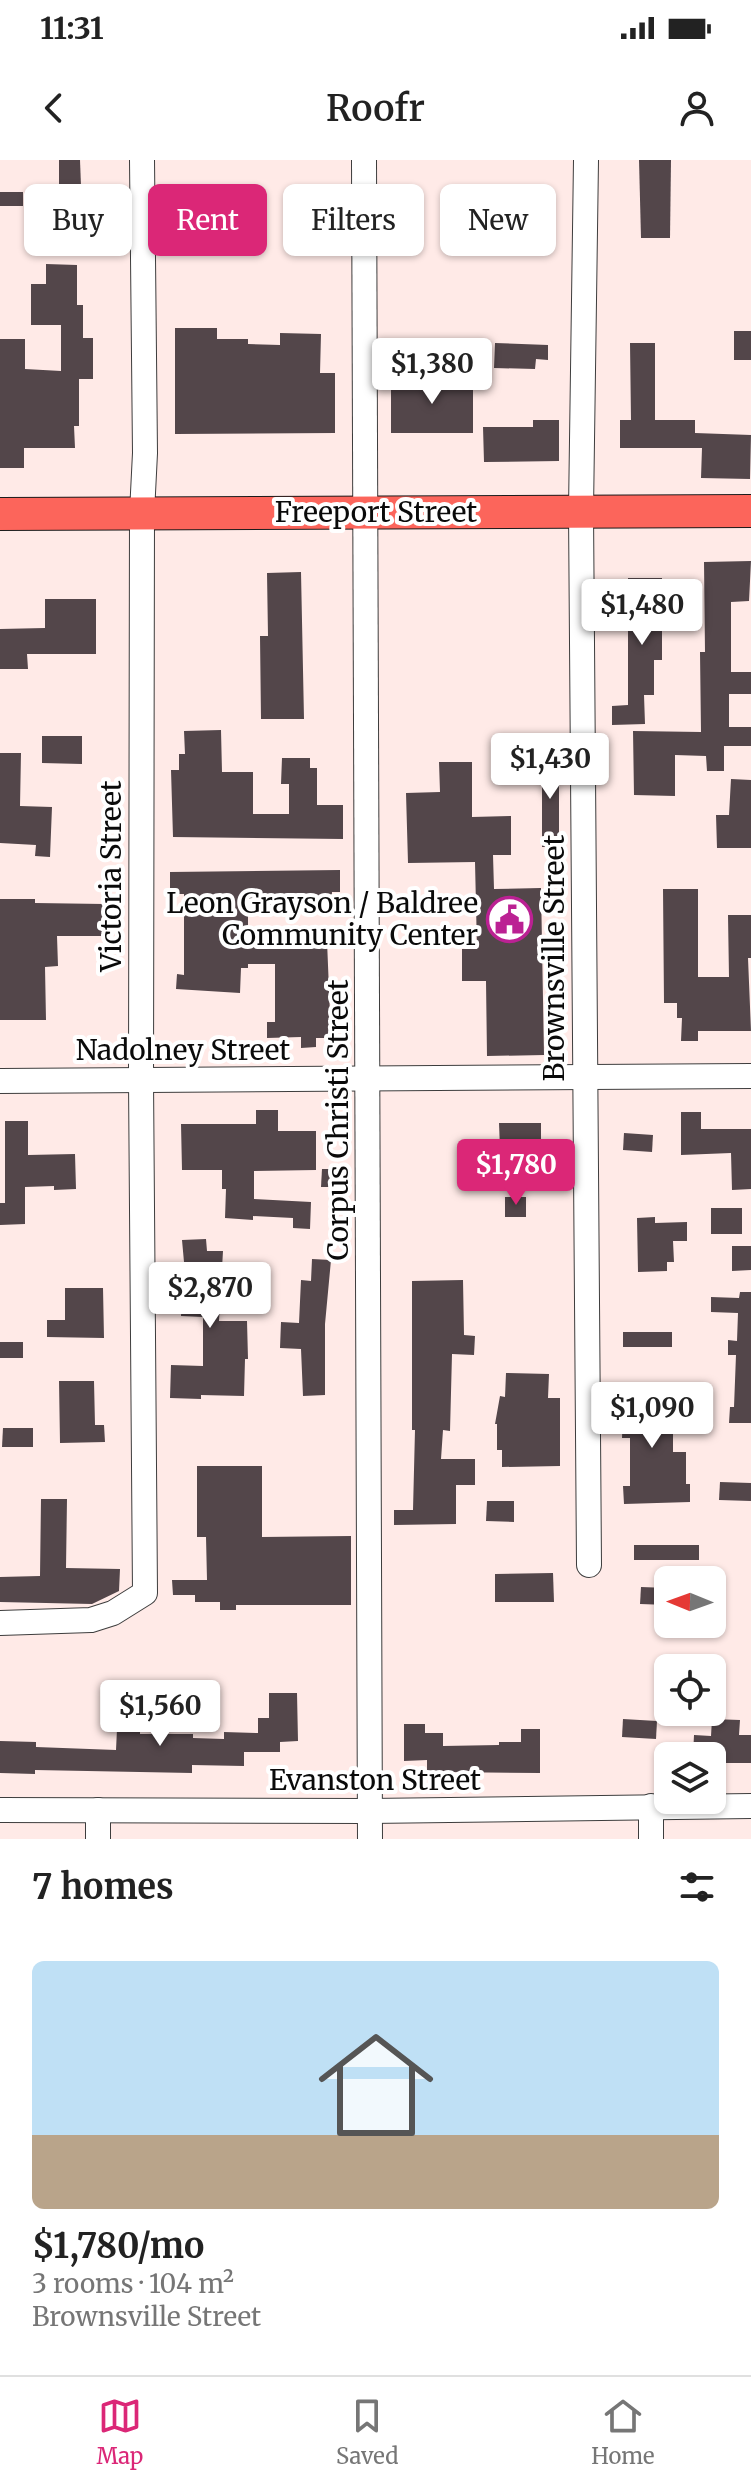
<!DOCTYPE html>
<meta charset="utf-8">
<style>
:root{--surface:#fff;--page:#f2f2f2;--text:#222;--muted:#767676;--line:#e0e0e0;--accent:#db2777}
body{margin:0;font-family:Merriweather,serif;background:var(--page);color:var(--text);height:100vh;display:flex;flex-direction:column;font-size:30px;white-space:nowrap}
*{box-sizing:border-box;margin:0}
p{font-size:26px;color:var(--muted)}
.icon{flex:none;width:44px;height:44px;fill:none;stroke:currentColor;stroke-width:2;stroke-linecap:round;stroke-linejoin:round}
.map{position:relative;height:1679px;overflow:hidden}
.drawer{display:flex;flex-direction:column;background:var(--surface);flex:1}
.drawer>*{flex:none}
.hud{position:absolute;left:24px;top:24px;width:704px;height:72px;display:flex;gap:16px}
.needle{width:52px;rotate:271deg}
.controls{position:absolute;left:654px;top:1406px;display:grid;gap:16px}
.controls a{display:grid;place-items:center;width:72px;height:72px;border-radius:12px;background:var(--surface);box-shadow:0 2px 6px #0004;font-size:40px}
.price{position:absolute;translate:-50% -68px;padding:0 18px;border-radius:8px;background:#fff;color:#222;font-size:26px;line-height:52px;filter:drop-shadow(0 2px 4px #0008)}
.price::after{content:'';position:absolute;left:50%;top:48px;width:24px;height:18px;margin-left:-12px;background:inherit;clip-path:polygon(0 0,100% 0,50% 100%)}
.price.selected{background:var(--accent);color:#fff}
ul{padding:0;list-style:none}
li{display:grid;align-content:center;gap:16px;height:424px;padding:0 32px}
li span{display:grid;place-items:center;height:248px;border-radius:12px;color:#555}
li>.icon{margin-inline-start:auto}
span .icon{width:144px;height:144px;fill:#fffc;stroke-width:1}
li b{font-size:34px}
h2{display:flex;justify-content:space-between;align-items:center;height:96px;padding:0 32px;font-size:34px}
.tag{padding:0 28px;border-radius:12px;background:var(--surface);box-shadow:0 2px 6px #0004;font-size:28px;line-height:72px}
.tag.selected{background:var(--accent);color:#fff}
.status{display:flex;justify-content:space-between;align-items:center;height:56px;padding:0 40px;background:var(--surface);direction:ltr}
.status svg{height:22px;fill:currentColor}
header{display:flex;justify-content:space-between;align-items:center;height:104px;padding:0 32px;background:var(--surface);font-size:36px;font-weight:600}
.tab-bar{display:flex;justify-content:space-around;align-items:center;height:112px;border-top:2px solid var(--line);background:var(--surface);font-size:22px;color:var(--muted)}
.tab-bar a{display:grid;justify-items:center;gap:4px}
.tab-bar .selected{color:var(--accent)}
.map>svg:first-child{display:block}
</style>
<div class="status"><b>11:31</b><svg viewBox="0 0 49 12"><path d="M0 12V9h3v3zM5 12V6h3v6zM10 12V3h3v9zM15 12V0h3v12zM26 1h20v11H26zM47 4h2v5h-2z"/></svg></div>
<header><svg class="icon" aria-label="back" viewBox="0 0 24 24"><path d="M15 5l-7 7 7 7"/></svg>Roofr<svg class="icon" aria-label="person" viewBox="0 0 24 24"><circle cx="12" cy="8" r="4"/><path d="M4 21q1-7 8-7t8 7"/></svg></header>
<div class="map">
<svg width="751" height="1679" viewBox="0 0 751 1679">
<rect width="100%" height="100%" fill="#ffeae7"/>
<!-- building -->
<g fill="#53464a">
<polygon points="59,0 80,0 81,26 59,26"/>
<polygon points="639,0 671,0 670,78 641,78"/>
<rect x="0" y="32" width="23" height="14"/>
<polygon points="46,104 77,105 77,145 83,145 83,178 93,178 93,219 79,219 79,266 74,266 75,288 24,288 24,308 0,308 0,179 25,179 25,209 61,211 61,165 31,165 31,124 46,124"/>
<polygon points="175,168 217,168 217,179 248,179 248,184 280,185 280,173 321,174 320,213 335,213 335,273 175,274"/>
<rect x="734" y="171" width="17" height="29"/>
<polygon points="495,183 548,185 548,200 536,199 535,209 494,208"/>
<polygon points="630,183 655,183 655,260 695,260 695,273 751,275 750,319 701,318 702,288 620,288 620,260 631,260"/>
<rect x="391" y="218" width="82" height="55"/>
<polygon points="533,260 559,260 559,301 484,302 483,267 533,267"/>
<polygon points="751,401 749,441 731,442 731,512 751,512 751,534 729,534 729,567 751,567 751,586 724,586 724,611 707,611 706,596 675,595 675,636 634,635 633,571 701,572 700,492 705,492 704,402"/>
<polygon points="301,412 304,559 261,559 260,476 268,476 267,413"/>
<polygon points="628,418 662,418 662,500 654,500 654,535 644,535 645,564 612,565 612,546 628,545"/>
<polygon points="45,439 96,439 96,494 27,494 28,509 0,509 0,469 45,468"/>
<polygon points="221,570 222,612 253,612 253,654 289,654 289,624 281,624 282,598 310,598 310,608 317,608 317,645 343,645 343,679 173,677 171,610 179,610 179,594 185,594 184,571"/>
<polygon points="42,576 82,576 82,604 42,603"/>
<polygon points="0,593 21,593 20,646 52,647 50,697 35,696 36,685 0,683"/>
<polygon points="439,602 472,602 472,657 511,656 511,695 493,695 494,729 541,728 544,895 487,896 486,821 462,821 462,789 477,789 475,702 408,703 406,633 440,632"/>
<polygon points="533,605 565,605 565,625 559,625 559,687 542,687 542,625 533,625"/>
<polygon points="731,619 751,620 751,688 717,688 716,655 729,655"/>
<polygon points="340,710 340,732 332,732 331,754 248,752 248,781 327,781 331,878 316,878 316,887 301,888 301,877 267,878 267,862 275,862 275,804 248,804 248,808 241,808 240,833 176,829 177,814 184,815 184,734 170,734 170,712"/>
<polygon points="663,729 698,729 698,817 729,817 728,755 751,755 751,798 748,798 751,871 698,871 698,881 681,881 682,858 677,858 677,843 664,843"/>
<polygon points="0,739 35,739 35,743 104,744 104,776 57,776 58,806 45,807 46,860 0,860"/>
<polygon points="256,950 278,950 278,971 316,971 316,1010 254,1011 254,1039 311,1042 310,1069 293,1068 293,1058 253,1056 253,1060 225,1058 226,1029 222,1029 222,1010 182,1010 181,964 256,964"/>
<polygon points="681,952 701,952 701,969 751,969 751,1029 732,1030 731,993 681,995"/>
<polygon points="5,961 28,961 28,995 75,994 76,1029 54,1030 54,1026 25,1027 25,1064 0,1065 0,1043 5,1043"/>
<polygon points="499,963 541,963 541,988 500,989"/>
<polygon points="624,973 653,975 652,992 623,990"/>
<rect x="484" y="992" width="26" height="26"/>
<polygon points="322,1009 339,1009 339,1027 321,1027"/>
<rect x="505" y="1037" width="21" height="20"/>
<rect x="711" y="1048" width="31" height="26"/>
<polygon points="655,1057 655,1063 687,1062 687,1081 673,1081 674,1102 667,1102 667,1111 638,1112 637,1058"/>
<polygon points="206,1079 207,1091 223,1091 219,1161 247,1161 248,1199 245,1199 244,1236 201,1235 201,1239 170,1238 171,1205 203,1206 203,1157 181,1156 184,1102 182,1080"/>
<polygon points="732,1086 751,1086 751,1110 732,1111"/>
<polygon points="312,1099 331,1100 325,1164 325,1235 303,1236 301,1189 280,1188 281,1162 299,1163 301,1120 311,1121"/>
<polygon points="463,1120 464,1175 475,1176 474,1195 452,1194 450,1271 443,1270 441,1299 475,1299 475,1325 456,1325 456,1364 394,1365 394,1350 413,1350 415,1270 412,1270 412,1121"/>
<polygon points="65,1128 103,1128 104,1178 47,1177 47,1160 65,1160"/>
<polygon points="740,1132 751,1132 751,1263 729,1263 730,1247 734,1247 736,1195 728,1195 728,1180 737,1181 738,1153 711,1152 711,1137 739,1138"/>
<rect x="623" y="1172" width="49" height="15"/>
<rect x="0" y="1182" width="23" height="16"/>
<polygon points="506,1213 549,1214 548,1238 560,1238 560,1306 502,1307 502,1290 497,1290 497,1264 495,1264 500,1236 505,1237"/>
<polygon points="59,1221 94,1221 95,1265 104,1265 105,1282 60,1283"/>
<polygon points="624,1226 666,1228 664,1262 673,1263 673,1292 686,1292 686,1324 690,1324 690,1342 624,1344 623,1326 630,1326 630,1278 622,1278"/>
<polygon points="3,1268 33,1268 33,1287 2,1287"/>
<polygon points="197,1306 262,1306 262,1377 351,1376 351,1445 236,1445 236,1450 220,1450 220,1442 195,1442 195,1435 173,1435 172,1420 207,1420 206,1377 197,1377"/>
<polygon points="720,1322 751,1323 751,1341 719,1340"/>
<polygon points="41,1339 67,1339 66,1408 120,1409 119,1431 92,1444 0,1442 0,1417 40,1416"/>
<polygon points="487,1341 514,1341 514,1362 486,1361"/>
<rect x="634" y="1385" width="65" height="15"/>
<polygon points="553,1413 554,1442 495,1442 495,1414"/>
<polygon points="641,1427 668,1428 668,1445 640,1444"/>
<polygon points="269,1533 297,1533 298,1581 280,1582 280,1592 244,1592 244,1606 192,1605 192,1613 35,1610 35,1614 0,1613 0,1581 36,1582 36,1587 116,1590 117,1569 140,1570 140,1574 193,1574 193,1578 224,1579 224,1572 258,1573 258,1558 269,1558"/>
<polygon points="623,1559 657,1561 656,1579 622,1577"/>
<polygon points="712,1559 740,1560 739,1575 751,1575 751,1603 712,1603 712,1596 693,1596 694,1575 711,1576"/>
<polygon points="404,1564 425,1564 425,1573 443,1573 443,1586 499,1585 499,1582 521,1582 521,1569 540,1569 540,1613 443,1612 443,1616 427,1616 427,1600 404,1601"/>
</g>
<g fill="none" stroke-linecap="round" stroke-linejoin="round">
<defs>
<g id="minor">
<polyline points="364,0 370,1679"/>
<polyline points="586,0 581,351 589,1405"/>
<polyline points="0,921 751,916"/>
<polyline points="0,1463 91,1460 113,1453 145,1433 141,920 142,353 145,293 142,0"/>
<polyline points="651,1646 651,1679"/>
<polyline points="0,1650 369,1651 751,1646"/>
<polyline points="98,1679 98,1650"/>
</g>
<polyline id="major" points="0,354 751,351"/>
</defs>
<!-- minor casing -->
<use href="#minor" stroke="#3d3d3d" stroke-width="26"/>
<!-- major casing -->
<use href="#major" stroke="#1b1b1b" stroke-width="34"/>
<!-- minor -->
<use href="#minor" stroke="#fff" stroke-width="24"/>
<!-- major -->
<use href="#major" stroke="#fc655b" stroke-width="32"/>
</g>
<!-- icons -->
<defs>
<symbol id="civic-ring" viewBox="-11 -11 22 22"><circle r="9.5" fill="#fff" stroke="#bb2193" stroke-width="1.5"/><path d="M-.6-6.5H3V-4.5H.6V-3L4-1V1h2V6H-6V1h2V-1L-.6-3ZM-1.2 2.5V6h2.4V2.5Z" fill="#bb2193"/></symbol>
</defs>
<g fill-rule="evenodd">
<use href="#civic-ring" x="484" y="734" width="51" height="51"/>
</g>
<g text-anchor="middle" stroke-width="8" stroke-linejoin="round" paint-order="stroke">
<!-- street labels -->
<g font-size="28" fill="#0a0a0a" stroke="#fff">
<text x="376" y="362">Freeport Street</text>
<text transform="translate(111 716) rotate(-90)" y="10">Victoria Street</text>
<text transform="translate(554 798) rotate(-90)" y="10">Brownsville Street</text>
<text x="183" y="900">Nadolney Street</text>
<text transform="translate(338 960) rotate(-90)" y="10">Corpus Christi Street</text>
<text x="375" y="1630">Evanston Street</text>
</g>
<!-- poi labels -->
<g font-size="28" fill="#0a0a0a" stroke="#fff" text-anchor="end">
<text x="478" y="753">Leon Grayson / Baldree<tspan x="478" dy="32">Community Center</tspan></text>
</g>
</g>
</svg>
<div class="controls">
<a><svg class="needle" viewBox="-14 -14 28 28"><path d="M0-13l5 13h-10z" fill="#e53935"/><path d="M0 13l5-13h-10z" fill="#767676"/></svg></a>
<a><svg class="icon" aria-label="locate" viewBox="0 0 24 24"><circle cx="12" cy="12" r="6"/><path d="M12 2v4M12 18v4M2 12h4M18 12h4"/></svg></a>
<a><svg class="icon" aria-label="layers" viewBox="0 0 24 24"><path d="M12 4l9 5-9 5-9-5zM3 14l9 5 9-5"/></svg></a>
</div>
<b class="price" style="left:432px;top:246px">$1,380</b>
<b class="price" style="left:642px;top:487px">$1,480</b>
<b class="price" style="left:550px;top:641px">$1,430</b>
<b class="price selected" style="left:516px;top:1047px">$1,780</b>
<b class="price" style="left:210px;top:1170px">$2,870</b>
<b class="price" style="left:652px;top:1290px">$1,090</b>
<b class="price" style="left:160px;top:1588px">$1,560</b>
<div class="hud">
<a class="tag">Buy</a>
<a class="tag selected">Rent</a>
<a class="tag">Filters</a>
<a class="tag">New</a>
</div>
</div>
<section class="drawer">
<h2>7 homes<svg class="icon" aria-label="filters" viewBox="0 0 24 24"><path d="M4 7h16M4 17h16"/><circle cx="9" cy="7" r="2"/><circle cx="15" cy="17" r="2"/></svg></h2>
<ul>
<li><span style="background:linear-gradient(#bfe0f5 70%,#b9a48a 0)"><svg class="icon" aria-label="home" viewBox="0 0 24 24"><path d="M3 11l9-7 9 7M6 9v11h12V9"/></svg></span><div><b>$1,780/mo</b><p>3 rooms · 104 m²</p><p>Brownsville Street</p></div></li>
</ul>
</section>
<nav class="tab-bar">
<a class="selected"><svg class="icon" aria-label="map" viewBox="0 0 24 24"><path d="M3 6l6-2 6 2 6-2v14l-6 2-6-2-6 2zM9 4v14M15 6v14"/></svg>Map</a>
<a><svg class="icon" aria-label="saved" viewBox="0 0 24 24"><path d="M7 4h10v16l-5-4-5 4z"/></svg>Saved</a>
<a><svg class="icon" aria-label="home" viewBox="0 0 24 24"><path d="M3 11l9-7 9 7M6 9v11h12V9"/></svg>Home</a>
</nav>
